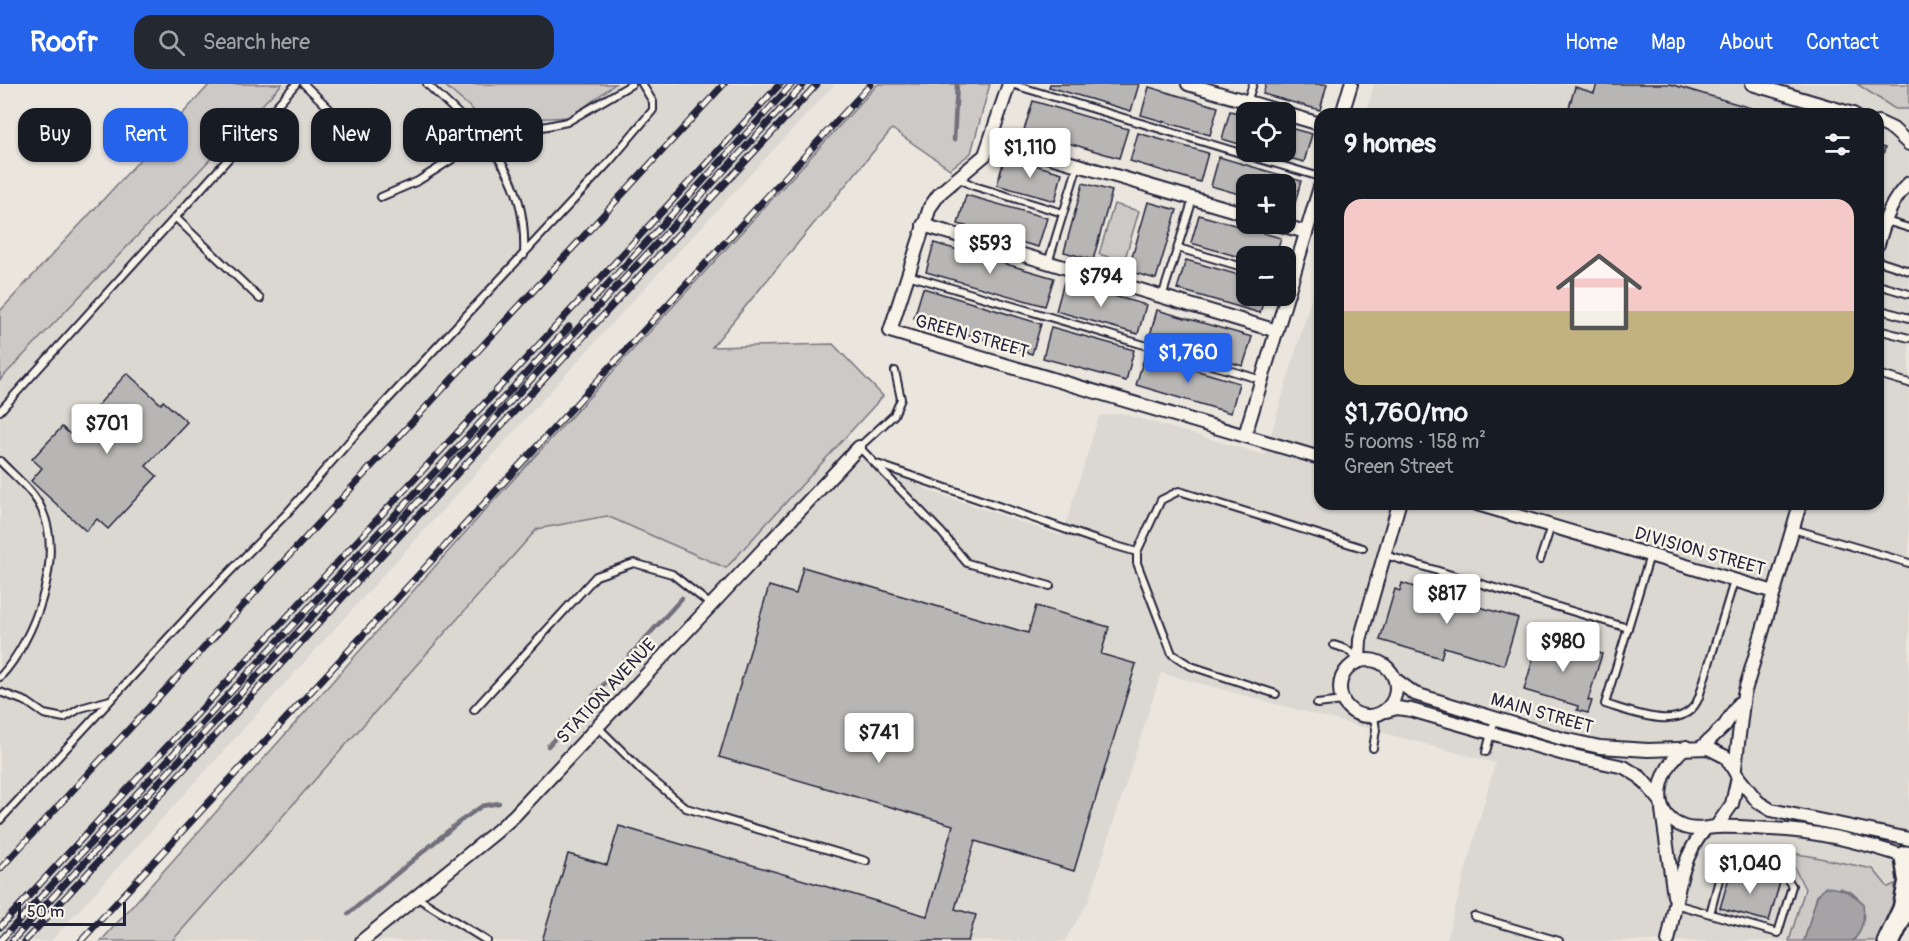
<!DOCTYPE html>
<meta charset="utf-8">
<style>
:root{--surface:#171b24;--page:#242831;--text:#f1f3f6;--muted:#9ea1a6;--line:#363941;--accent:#2563eb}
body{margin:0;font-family:Pangolin,sans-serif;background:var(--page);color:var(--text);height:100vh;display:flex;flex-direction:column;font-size:22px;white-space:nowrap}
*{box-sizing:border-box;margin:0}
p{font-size:20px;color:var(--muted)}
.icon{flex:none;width:33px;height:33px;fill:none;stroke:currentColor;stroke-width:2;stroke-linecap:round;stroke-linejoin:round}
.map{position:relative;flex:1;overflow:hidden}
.details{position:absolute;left:1314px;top:24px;width:570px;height:402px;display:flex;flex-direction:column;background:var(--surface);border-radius:18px;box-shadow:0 2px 4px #0004}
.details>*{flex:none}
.hud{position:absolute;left:18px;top:24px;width:570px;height:54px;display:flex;gap:12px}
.tools{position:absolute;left:1236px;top:18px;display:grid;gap:12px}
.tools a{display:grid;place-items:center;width:60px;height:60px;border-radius:12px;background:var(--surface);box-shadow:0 2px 4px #0004;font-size:30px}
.scale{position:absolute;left:18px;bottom:15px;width:108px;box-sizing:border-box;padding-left:6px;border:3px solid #22223b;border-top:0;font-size:16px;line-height:21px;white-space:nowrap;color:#22223b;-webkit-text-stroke:4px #f7f3e8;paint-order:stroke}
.price{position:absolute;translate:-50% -51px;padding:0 14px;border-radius:6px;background:#fff;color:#222;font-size:20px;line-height:39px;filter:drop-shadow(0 2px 3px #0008)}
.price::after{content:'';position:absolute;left:50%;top:36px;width:18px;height:14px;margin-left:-9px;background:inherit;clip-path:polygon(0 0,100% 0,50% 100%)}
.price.current{background:var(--accent);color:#fff}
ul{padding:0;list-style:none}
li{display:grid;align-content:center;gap:12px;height:318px;padding:0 30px}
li+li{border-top:2px solid var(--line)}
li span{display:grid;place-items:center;height:186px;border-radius:18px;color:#555}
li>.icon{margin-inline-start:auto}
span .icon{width:108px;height:108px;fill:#fffc;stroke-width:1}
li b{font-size:26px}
h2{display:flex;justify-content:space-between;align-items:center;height:72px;padding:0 30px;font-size:26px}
.pill{padding:0 21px;border-radius:18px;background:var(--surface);box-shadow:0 2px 4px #0004;font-size:21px;line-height:54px}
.pill.current{background:var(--accent);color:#fff}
header{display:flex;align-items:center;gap:36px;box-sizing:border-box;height:84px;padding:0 30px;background:var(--accent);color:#fff}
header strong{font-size:28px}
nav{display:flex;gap:33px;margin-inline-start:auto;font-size:21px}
.search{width:420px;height:54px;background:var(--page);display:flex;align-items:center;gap:15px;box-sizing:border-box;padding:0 21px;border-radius:18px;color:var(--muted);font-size:22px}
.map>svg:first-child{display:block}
</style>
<header>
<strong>Roofr</strong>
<div class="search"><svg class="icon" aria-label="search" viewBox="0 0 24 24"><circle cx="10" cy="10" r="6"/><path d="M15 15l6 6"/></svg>Search here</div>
<nav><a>Home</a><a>Map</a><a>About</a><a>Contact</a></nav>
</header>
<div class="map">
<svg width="1909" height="857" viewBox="0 0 1909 857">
<rect width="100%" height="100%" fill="#eae6de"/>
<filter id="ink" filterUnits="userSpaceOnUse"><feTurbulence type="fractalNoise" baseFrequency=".0167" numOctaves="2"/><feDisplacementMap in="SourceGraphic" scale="12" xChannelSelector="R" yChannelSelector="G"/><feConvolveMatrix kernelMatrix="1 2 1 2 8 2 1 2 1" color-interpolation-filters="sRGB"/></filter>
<g filter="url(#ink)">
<!-- built -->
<g fill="#dbd8d2">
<polygon points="282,0 443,0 486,37 571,33 615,0 835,0 640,209 51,857 0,857 0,296"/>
<polygon points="1374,0 1909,0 1909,809 1882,797 1793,781 1805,805 1789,857 1446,857 1495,679 1161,589 1089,816 1065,857 101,857 487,424 659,238 930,407 1062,452 1099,332 1121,329 1265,371 1320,185 1320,420 1878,420 1878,30 1366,30"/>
</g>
<!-- green -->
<g fill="#cdc9c6" stroke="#787680" stroke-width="1.5">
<polygon points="210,0 282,0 0,296 0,227"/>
<polygon points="443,0 615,0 571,33 486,37"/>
<polygon points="878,0 990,0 971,69 950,85 892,45 712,263 833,260 883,312 726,484 607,432 537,445 172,857 101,857 487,424"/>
<polygon points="1857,0 1909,0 1909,25 1895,25"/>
<polygon points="1114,120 1139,127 1124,178 1099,170"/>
<polygon points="1757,765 1810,772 1873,785 1888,803 1895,800 1894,827 1878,857 1853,857 1859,849 1863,819 1851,808 1840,804 1817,812 1804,857 1789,857 1805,805 1793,781 1766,771"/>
</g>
<!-- water -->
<path fill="#a6a3a6" stroke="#716f7b" stroke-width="1.5" d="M1825,803C1842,804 1851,808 1863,819C1865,835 1863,845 1853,857H1804L1817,812Z"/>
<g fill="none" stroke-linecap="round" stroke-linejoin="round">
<!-- stream -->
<g stroke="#716f7b" stroke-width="4.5">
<polyline points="954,56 957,0"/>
<polyline points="548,662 682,514"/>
<polyline points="348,830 459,738 482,722 499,719"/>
</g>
</g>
<!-- building -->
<g fill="#b8b6b5" stroke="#22223b" stroke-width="1.5">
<polygon points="1050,0 1139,0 1131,27 1049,3"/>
<polygon points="1266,0 1327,0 1320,26 1263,10"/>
<polygon points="1597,0 1670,0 1771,30 1567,30 1575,3 1594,9"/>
<polygon points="1149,3 1218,23 1210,51 1141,31"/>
<polygon points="1033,17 1128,45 1119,74 1024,46"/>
<polygon points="1230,27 1246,31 1246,62 1222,55"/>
<polygon points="1286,43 1312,50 1304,78 1267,68 1286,68"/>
<polygon points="1138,49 1208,69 1200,98 1130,77"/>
<polygon points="1878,62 1885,64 1878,87"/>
<polygon points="1005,72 1062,89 1055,117 997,101"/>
<polygon points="1219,73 1301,97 1293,126 1286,124 1286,100 1246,100 1246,112 1211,102"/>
<polygon points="1083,99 1112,107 1093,176 1064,168"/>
<polygon points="966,111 1047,134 1038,163 958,140"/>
<polygon points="1148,118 1177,126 1156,195 1128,187"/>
<polygon points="1199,131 1281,154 1276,172 1246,172 1246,175 1191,159"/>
<polygon points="934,159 1054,194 1045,222 926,188"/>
<polygon points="1186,176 1246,193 1246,212 1265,212 1260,229 1177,205"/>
<polygon points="1064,198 1146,221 1138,250 1056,227"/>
<polygon points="923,204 1041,240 1032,270 914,234"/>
<polygon points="1157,226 1252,253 1243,282 1149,255"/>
<polygon points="1051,243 1134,266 1126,297 1043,274"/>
<polygon points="1145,271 1239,299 1231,329 1136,301"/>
<polygon points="127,289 161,320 163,317 187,338 146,382 157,392 108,445 97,435 86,447 31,397 42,384 32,375 62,343 71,351"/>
<polygon points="803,483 1028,549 1036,522 1109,543 1101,570 1136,580 1074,787 975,757 955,825 976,831 968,857 542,857 568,770 607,781 619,742 927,832 953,741 719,673 769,502 796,510"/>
<polygon points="1402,499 1448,514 1452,502 1462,505 1458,517 1518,534 1504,581 1444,563 1441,574 1380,556 1395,505 1400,507"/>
<polygon points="1540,551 1602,570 1588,616 1592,617 1588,629 1577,626 1578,622 1524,606"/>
<polygon points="1732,784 1780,798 1769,837 1720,824"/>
</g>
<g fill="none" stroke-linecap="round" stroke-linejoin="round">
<defs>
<g id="lane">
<polyline points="304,0 379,73"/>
<path d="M427,0C483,54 528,85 524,171"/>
<polyline points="1011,0 1320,93"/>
<polyline points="1247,18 1253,0"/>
<polyline points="958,94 974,102 1063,129"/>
<polyline points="381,113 418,97 484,55 567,38 632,0"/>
<polyline points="176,134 260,215"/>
<polyline points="1886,137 1909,144"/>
<polyline points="1178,164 1246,184"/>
<polyline points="1878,177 1909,187"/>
<polyline points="1048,179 1078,81"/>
<polyline points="908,191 1262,296"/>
<polyline points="1878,201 1909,210"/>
<polyline points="1162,213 1193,115"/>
<polyline points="1878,225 1909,234"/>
<polyline points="1878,246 1909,254"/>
<polyline points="895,287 901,315 894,331 859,363 941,448 967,479 1050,502"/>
<polyline points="1878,290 1909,299"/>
<polyline points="0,327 296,0"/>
<path d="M0,377C14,392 34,407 42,426C64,475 35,555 0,593"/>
<polyline points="877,380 1096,456 1137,468 1137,479 1172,570 1191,582 1276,610"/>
<polyline points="1793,445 1909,479"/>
<polyline points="1137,468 1161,416 1179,407 1363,464"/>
<polyline points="1385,471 1628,544"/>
<path d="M1650,471L1605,620C1632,628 1685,651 1699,613L1734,497"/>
<polyline points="1540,476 1551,442"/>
<polyline points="1334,561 1346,565 1357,574"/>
<polyline points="0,608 27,618 44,630 64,634 81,624 110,616"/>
<polyline points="1317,620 1343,617"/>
<polyline points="474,626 596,492 634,479 672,490 711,521"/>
<polyline points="598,643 642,687 686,724 866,777"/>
<polyline points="1373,664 1376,646 1374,632"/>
<polyline points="1486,668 1495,635"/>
<polyline points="0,736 214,504 288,428 354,352 609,78 653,26 653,18 642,0"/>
<polyline points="416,813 487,857"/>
<polyline points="1675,820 1778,849 1792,802 1782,787 1739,776 1728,777 1722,784 1710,830"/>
<polyline points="1474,832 1559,857"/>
</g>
<g id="street">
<polyline points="1009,0 985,71 940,109 930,123 890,247 1320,374"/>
<polyline points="1188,0 1282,28"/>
<polyline points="1752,0 1853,30"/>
<polyline points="1286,30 1320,40"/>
<polyline points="1342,30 1351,0"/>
<polyline points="1878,38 1893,45 1909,60"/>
<polyline points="992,56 1246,130"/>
<polyline points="1277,140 1306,148"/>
<polyline points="923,141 1277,247"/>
<path d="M1878,160C1885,136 1891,116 1909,99"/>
<polyline points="1245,351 1320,103"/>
<polyline points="1477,420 1774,508"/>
<circle cx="1368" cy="604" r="28"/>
<polyline points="1359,576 1360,556 1399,420"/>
<polyline points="1396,596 1415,610 1563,655 1600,663 1648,666 1708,664 1726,673 1738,693 1732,720 1716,743"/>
<polyline points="1386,627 1397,624 1411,626 1564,670 1624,683 1640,693 1660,716"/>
<path d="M1686,663C1660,683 1645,729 1684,743C1695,747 1705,744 1716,743C1734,742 1753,744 1771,745C1817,747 1866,759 1909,774"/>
<polyline points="1702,663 1725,641 1739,619"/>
<polyline points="1735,684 1744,610 1800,420"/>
<polyline points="1738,693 1758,718 1771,726 1909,755"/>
<polyline points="1662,726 1674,812"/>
<polyline points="362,857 496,748 514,732 859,363"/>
<path d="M1668,857C1677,818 1678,777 1705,745"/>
</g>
<g id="highway">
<polyline points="1906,773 1909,794"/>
<polyline points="1889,857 1904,825 1909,801"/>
</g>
</defs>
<!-- lane casing -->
<use href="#lane" stroke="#22223b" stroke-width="10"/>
<!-- street casing -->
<use href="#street" stroke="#22223b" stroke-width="16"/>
<!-- highway casing -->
<use href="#highway" stroke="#22223b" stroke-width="26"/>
<!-- lane -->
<use href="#lane" stroke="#f7f3e8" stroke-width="6"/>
<!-- street -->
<use href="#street" stroke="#f7f3e8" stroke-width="12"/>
<!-- highway -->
<use href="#highway" stroke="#f7f3e8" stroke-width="21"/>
<defs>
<g id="rail">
<polyline points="593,216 792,0"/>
<polyline points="0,785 724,0"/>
<polyline points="0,843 780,0"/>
<polyline points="0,857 569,243"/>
<polyline points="12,857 804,0"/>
<polyline points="25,857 817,0"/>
<polyline points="81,857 871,0"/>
</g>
</defs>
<!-- rail casing -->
<use href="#rail" stroke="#22223b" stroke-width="7"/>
<!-- rail -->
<use href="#rail" stroke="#f7f3e8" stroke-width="4.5" stroke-dasharray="14" stroke-linecap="butt"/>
</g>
</g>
<g text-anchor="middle" stroke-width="5" stroke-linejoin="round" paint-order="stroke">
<!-- street labels -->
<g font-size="18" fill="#22223b" stroke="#f7f3e8">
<text transform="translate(972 252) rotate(16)" y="6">GREEN STREET</text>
<text transform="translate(1700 467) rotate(16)" y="6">DIVISION STREET</text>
<text transform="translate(606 607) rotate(-47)" y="6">STATION AVENUE</text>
<text transform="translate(1542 629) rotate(16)" y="6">MAIN STREET</text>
</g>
</g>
</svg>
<div class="tools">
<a><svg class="icon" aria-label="locate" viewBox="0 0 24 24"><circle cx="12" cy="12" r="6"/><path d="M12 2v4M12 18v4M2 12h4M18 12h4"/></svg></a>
<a>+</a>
<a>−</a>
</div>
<div class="scale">50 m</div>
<b class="price" style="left:1030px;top:95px">$1,110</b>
<b class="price" style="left:990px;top:191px">$593</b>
<b class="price" style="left:1101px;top:224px">$794</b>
<b class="price current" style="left:1188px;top:300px">$1,760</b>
<b class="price" style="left:107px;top:371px">$701</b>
<b class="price" style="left:1447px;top:541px">$817</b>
<b class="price" style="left:1563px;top:589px">$980</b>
<b class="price" style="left:879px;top:680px">$741</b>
<b class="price" style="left:1750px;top:811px">$1,040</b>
<div class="hud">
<a class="pill">Buy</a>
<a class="pill current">Rent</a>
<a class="pill">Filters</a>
<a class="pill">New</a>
<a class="pill">Apartment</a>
</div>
<section class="details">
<h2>9 homes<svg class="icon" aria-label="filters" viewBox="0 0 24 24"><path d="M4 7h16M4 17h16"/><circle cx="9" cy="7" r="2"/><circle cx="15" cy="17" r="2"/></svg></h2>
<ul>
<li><span style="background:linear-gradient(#f6c9c9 60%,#c2b280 0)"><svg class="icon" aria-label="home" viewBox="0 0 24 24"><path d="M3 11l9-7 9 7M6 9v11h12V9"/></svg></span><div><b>$1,760/mo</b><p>5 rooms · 158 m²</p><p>Green Street</p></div></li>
</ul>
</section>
</div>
